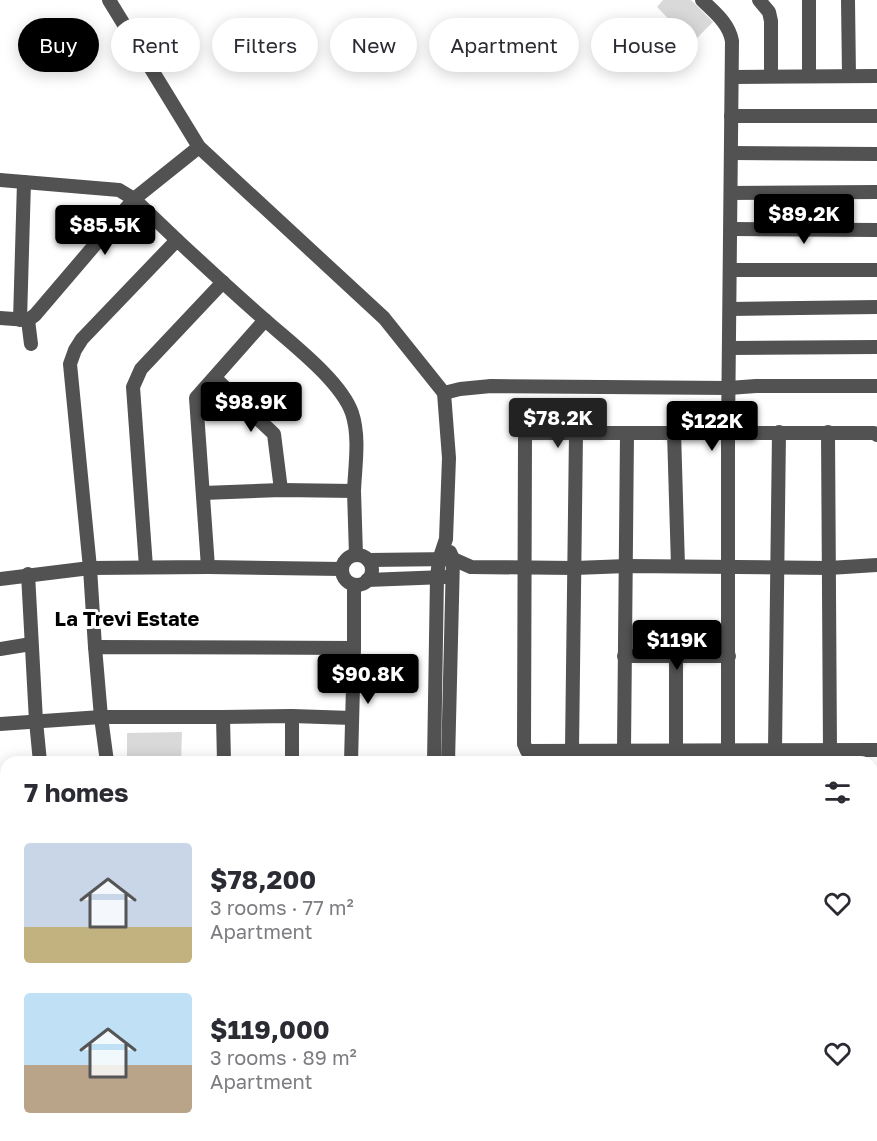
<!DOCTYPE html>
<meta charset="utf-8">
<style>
:root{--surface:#fff;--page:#f7f7f7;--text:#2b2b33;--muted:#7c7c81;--accent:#000}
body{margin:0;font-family:"Golos Text",sans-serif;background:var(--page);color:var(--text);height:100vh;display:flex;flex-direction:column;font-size:22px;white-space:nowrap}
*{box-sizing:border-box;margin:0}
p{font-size:20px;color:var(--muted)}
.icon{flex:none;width:33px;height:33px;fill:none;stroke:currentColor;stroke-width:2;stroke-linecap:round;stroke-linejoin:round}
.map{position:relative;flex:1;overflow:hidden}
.side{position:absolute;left:0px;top:756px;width:878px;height:386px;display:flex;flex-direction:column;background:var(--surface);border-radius:18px 18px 0 0;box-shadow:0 3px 15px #0003}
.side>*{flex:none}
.banner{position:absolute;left:18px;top:18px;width:842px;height:54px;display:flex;gap:12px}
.price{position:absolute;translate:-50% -51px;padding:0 14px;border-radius:6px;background:var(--accent);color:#fff;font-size:20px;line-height:39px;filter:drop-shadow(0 2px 3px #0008)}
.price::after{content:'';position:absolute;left:50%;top:36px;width:18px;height:14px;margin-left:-9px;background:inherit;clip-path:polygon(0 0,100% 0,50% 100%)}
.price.active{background:#222;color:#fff}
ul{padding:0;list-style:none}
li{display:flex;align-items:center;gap:18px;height:150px;padding:0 24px}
li span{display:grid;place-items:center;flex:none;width:168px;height:120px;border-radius:6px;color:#555}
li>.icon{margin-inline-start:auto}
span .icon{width:72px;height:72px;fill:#fffc;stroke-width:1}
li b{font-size:26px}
h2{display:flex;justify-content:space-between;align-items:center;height:72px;padding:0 24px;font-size:26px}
.tag{padding:0 21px;border-radius:27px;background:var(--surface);box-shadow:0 3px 15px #0003;font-size:21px;line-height:54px}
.tag.active{background:var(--accent);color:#fff}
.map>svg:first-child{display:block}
</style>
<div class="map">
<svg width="877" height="1141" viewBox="0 0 877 1141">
<rect width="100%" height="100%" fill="#fff"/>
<!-- green -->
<g fill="#d9d9d9">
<polygon points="663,0 691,0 713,22 692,43 657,7"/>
<polygon points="182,732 181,762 127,762 127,733"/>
<polygon points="3,810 6,810 6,857 0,856 0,828"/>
</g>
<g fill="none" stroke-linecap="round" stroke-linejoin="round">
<!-- stream -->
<g stroke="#a0a0a0" stroke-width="3">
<polyline points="872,982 877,977"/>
<polyline points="847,1136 848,1141"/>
</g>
<!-- minor -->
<g stroke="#525252" stroke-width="14">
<polyline points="109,0 199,147 384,318 444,393 449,458 446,539 439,560 437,577 434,762"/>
<path d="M702,0C714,12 729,23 732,41L728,433V752"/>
<polyline points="759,0 769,12 771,21 771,75"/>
<polyline points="809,0 809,76"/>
<polyline points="848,0 849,76"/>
<polyline points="732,77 877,76"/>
<polyline points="731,116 877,116"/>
<polyline points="731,153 877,154"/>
<polyline points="0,180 119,190 134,199 177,240"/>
<polyline points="731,193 877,192"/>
<polyline points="731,229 877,230"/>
<polyline points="731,270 877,270"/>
<polyline points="730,309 877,307"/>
<polyline points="0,318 28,320 35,315 134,199 199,147"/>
<polyline points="20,320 24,182"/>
<polyline points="28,320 31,344"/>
<polyline points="730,348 877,347"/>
<polyline points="215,378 274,434 281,490"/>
<polyline points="444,393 460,389 491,386 729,388 756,386 877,386"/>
<polyline points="674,432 678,566"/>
<polyline points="828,432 830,750"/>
<polyline points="877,435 874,433 529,433 525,438 524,744 527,751 877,750"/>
<polyline points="354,491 356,555"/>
<circle cx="357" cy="570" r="15"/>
<polyline points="368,560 453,559 471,567 575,568 627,566 829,568 877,565"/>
<polyline points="146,567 133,387 141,369 223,282"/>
<polyline points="208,567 342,569"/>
<polyline points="28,574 36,721 40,762"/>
<polyline points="0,579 90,568 208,567 196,398 265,320"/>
<polyline points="367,580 445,577"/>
<path d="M95,647L90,568L70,364L75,350L82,339L177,240C206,267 235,294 265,320C291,343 341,381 352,413C360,437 355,466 354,491L281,490L203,493"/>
<polyline points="0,649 31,644"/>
<polyline points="676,655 676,751"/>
<polyline points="624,656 729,656"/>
<polyline points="223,717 292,716 352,718"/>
<polyline points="0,724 101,717 107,762"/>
<polyline points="624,749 627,434"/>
<polyline points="572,750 576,433"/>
<polyline points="775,750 779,432"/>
<polyline points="224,762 223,717 101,717 95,647 354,648 354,585"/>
<polyline points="292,762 292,716"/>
<polyline points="351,762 354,648"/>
<polyline points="448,762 453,559 450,552"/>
<polyline points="0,782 6,781"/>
<polyline points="0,884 5,868"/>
<polyline points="267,1141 273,1136"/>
<polyline points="287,1141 294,1136"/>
</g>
</g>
<g text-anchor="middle" stroke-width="6" stroke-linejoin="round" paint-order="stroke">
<!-- neighbourhood labels -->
<g font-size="20" font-weight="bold" fill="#000" stroke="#fff">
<text x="127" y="626">La Trevi Estate</text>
</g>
</g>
</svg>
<b class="price" style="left:804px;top:245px">$89.2K</b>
<b class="price" style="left:105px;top:256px">$85.5K</b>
<b class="price" style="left:251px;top:433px">$98.9K</b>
<b class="price active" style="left:558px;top:449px">$78.2K</b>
<b class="price" style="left:712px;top:452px">$122K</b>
<b class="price" style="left:677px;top:671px">$119K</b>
<b class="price" style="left:368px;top:705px">$90.8K</b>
<div class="banner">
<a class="tag active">Buy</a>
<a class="tag">Rent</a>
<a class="tag">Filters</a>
<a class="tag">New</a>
<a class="tag">Apartment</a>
<a class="tag">House</a>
</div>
<section class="side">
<h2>7 homes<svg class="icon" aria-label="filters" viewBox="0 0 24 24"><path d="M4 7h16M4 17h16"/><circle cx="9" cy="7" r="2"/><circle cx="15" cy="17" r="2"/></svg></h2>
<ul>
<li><span style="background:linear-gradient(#c9d6e8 70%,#c2b280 0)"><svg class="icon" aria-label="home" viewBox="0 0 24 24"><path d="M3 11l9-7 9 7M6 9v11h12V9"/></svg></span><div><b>$78,200</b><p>3 rooms · 77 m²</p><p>Apartment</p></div><svg class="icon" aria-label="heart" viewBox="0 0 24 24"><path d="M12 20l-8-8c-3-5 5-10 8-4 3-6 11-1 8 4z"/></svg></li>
<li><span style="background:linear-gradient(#bfe0f5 60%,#b9a48a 0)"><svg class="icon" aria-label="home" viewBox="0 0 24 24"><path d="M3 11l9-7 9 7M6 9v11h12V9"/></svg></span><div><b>$119,000</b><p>3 rooms · 89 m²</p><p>Apartment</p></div><svg class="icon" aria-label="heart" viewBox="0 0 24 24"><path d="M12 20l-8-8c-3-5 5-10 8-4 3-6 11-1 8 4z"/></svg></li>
</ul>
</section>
</div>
